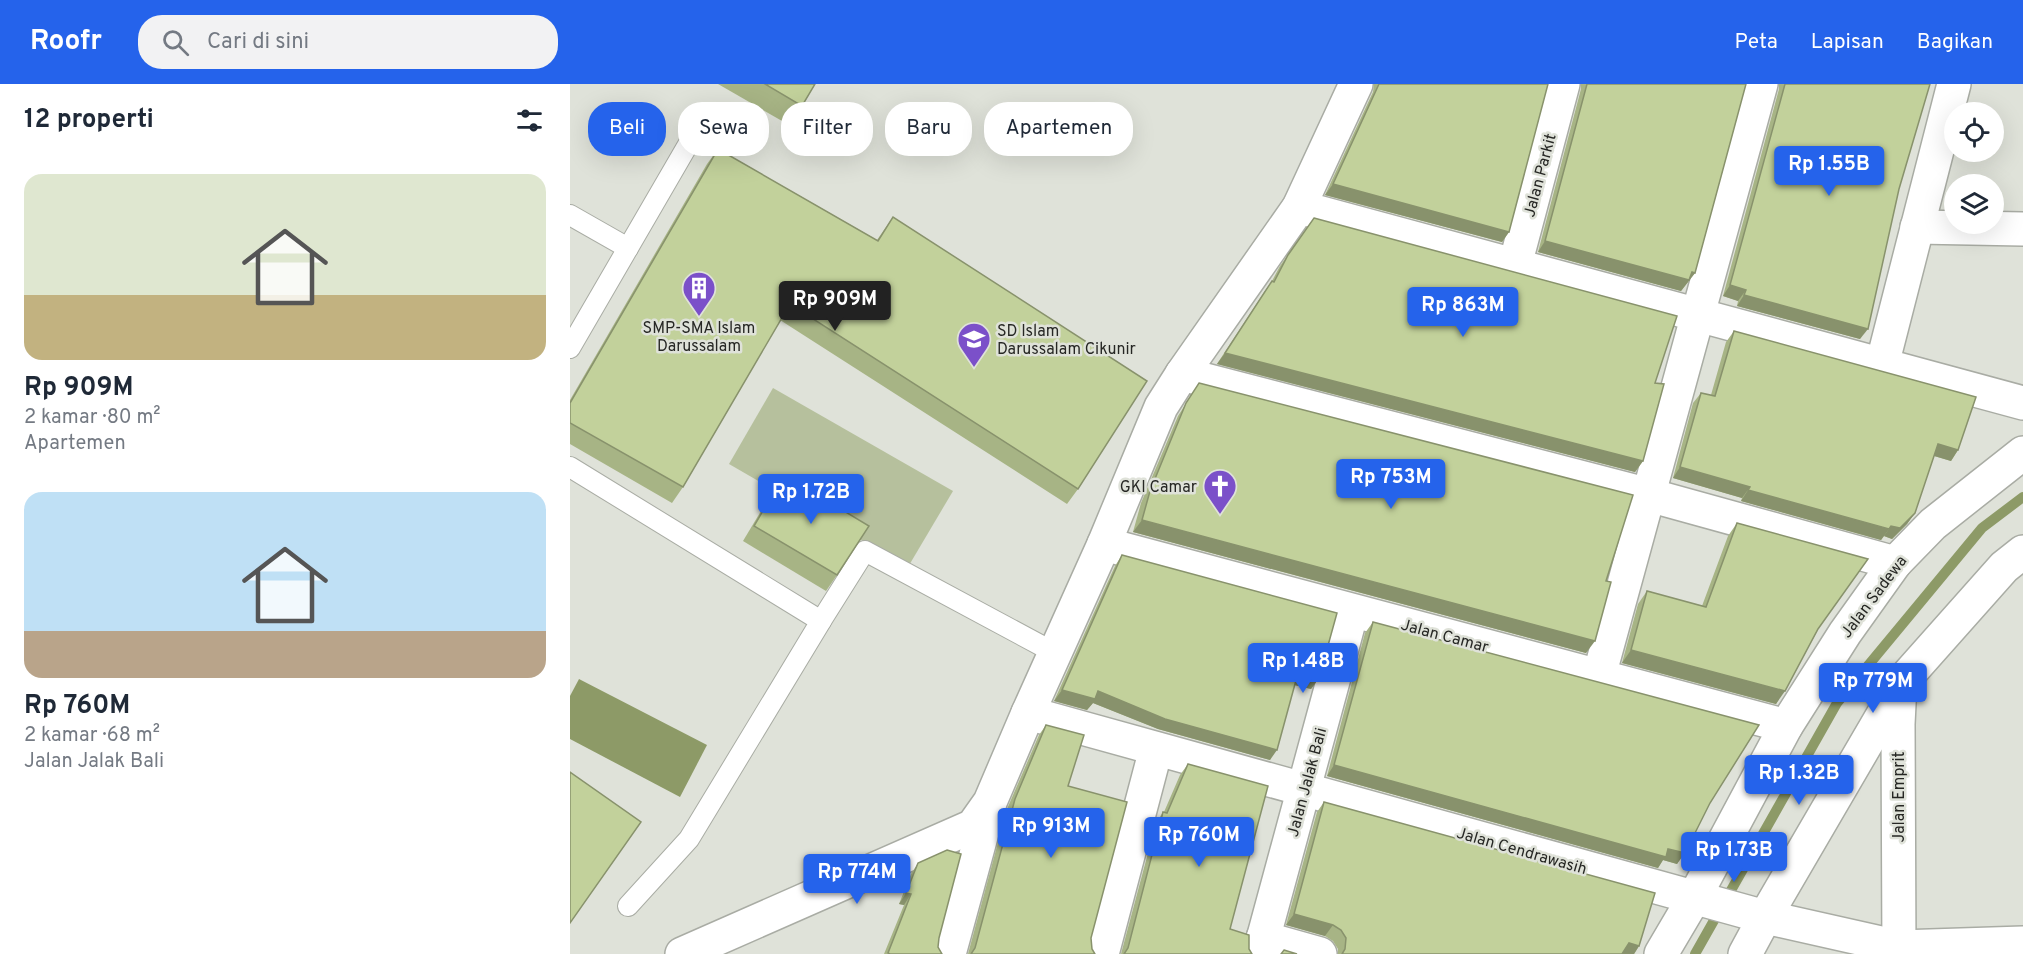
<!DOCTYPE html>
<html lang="id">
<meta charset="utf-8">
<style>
:root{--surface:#fff;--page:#f2f2f3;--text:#1f2937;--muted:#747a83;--accent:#2563eb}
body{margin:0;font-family:Overpass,sans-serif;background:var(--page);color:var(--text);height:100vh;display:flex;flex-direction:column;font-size:22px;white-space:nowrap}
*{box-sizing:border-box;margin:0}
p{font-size:20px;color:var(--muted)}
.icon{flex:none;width:33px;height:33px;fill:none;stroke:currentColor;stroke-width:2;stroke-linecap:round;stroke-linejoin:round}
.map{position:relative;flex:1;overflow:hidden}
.sheet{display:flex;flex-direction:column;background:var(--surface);width:570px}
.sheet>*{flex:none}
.top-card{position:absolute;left:18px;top:18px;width:570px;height:54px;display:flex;gap:12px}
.controls{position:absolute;left:1374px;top:18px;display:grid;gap:12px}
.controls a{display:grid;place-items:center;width:60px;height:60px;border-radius:50%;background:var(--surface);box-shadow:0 6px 24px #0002;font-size:30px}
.price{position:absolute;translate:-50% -51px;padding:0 14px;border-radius:6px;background:var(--accent);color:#fff;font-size:20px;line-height:39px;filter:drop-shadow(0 2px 3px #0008)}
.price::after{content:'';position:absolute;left:50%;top:36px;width:18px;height:14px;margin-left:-9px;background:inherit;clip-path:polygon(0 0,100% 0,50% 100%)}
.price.selected{background:#222;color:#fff}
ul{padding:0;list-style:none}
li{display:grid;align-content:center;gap:12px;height:318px;padding:0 24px}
li span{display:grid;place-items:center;height:186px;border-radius:18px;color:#555}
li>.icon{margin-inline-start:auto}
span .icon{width:108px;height:108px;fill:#fffc;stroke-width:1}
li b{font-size:26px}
h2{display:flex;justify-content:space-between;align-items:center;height:72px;padding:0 24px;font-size:26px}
.chip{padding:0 21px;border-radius:24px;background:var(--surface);box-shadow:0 6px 24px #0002;font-size:21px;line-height:54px}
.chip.selected{background:var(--accent);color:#fff}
header{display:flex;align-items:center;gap:36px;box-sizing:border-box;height:84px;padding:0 30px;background:var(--accent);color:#fff}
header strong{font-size:28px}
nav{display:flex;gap:33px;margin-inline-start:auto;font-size:21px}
.search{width:420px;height:54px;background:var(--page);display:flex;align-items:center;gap:15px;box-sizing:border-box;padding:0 21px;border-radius:24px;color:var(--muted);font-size:22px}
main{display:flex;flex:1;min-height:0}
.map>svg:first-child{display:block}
</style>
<header>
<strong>Roofr</strong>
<div class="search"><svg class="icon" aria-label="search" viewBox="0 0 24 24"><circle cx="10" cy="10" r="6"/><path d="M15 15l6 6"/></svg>Cari di sini</div>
<nav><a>Peta</a><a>Lapisan</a><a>Bagikan</a></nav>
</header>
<main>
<section class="sheet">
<h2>12 properti<svg class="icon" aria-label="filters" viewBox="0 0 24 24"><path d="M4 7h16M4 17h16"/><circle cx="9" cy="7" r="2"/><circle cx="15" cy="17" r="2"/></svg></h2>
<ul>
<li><span style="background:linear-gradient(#dfe7d0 65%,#c2b280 0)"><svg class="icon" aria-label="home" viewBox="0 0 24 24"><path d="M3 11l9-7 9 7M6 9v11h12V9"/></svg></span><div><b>Rp 909M</b><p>2 kamar · 80 m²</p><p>Apartemen</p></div></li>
<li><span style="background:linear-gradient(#bfe0f5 75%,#b9a48a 0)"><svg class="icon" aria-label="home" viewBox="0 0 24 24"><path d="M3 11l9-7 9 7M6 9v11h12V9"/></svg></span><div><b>Rp 760M</b><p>2 kamar · 68 m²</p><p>Jalan Jalak Bali</p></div></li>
</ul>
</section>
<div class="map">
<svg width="1453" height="870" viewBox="0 0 1453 870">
<rect width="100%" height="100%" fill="#dfe2d9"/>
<!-- green -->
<polygon fill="#b6c09d" points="203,304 383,407 338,483 159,380"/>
<!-- water -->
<polygon fill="#8d9a67" points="9,595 137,661 110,713 0,655 0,612"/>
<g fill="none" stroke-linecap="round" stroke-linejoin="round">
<!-- stream -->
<polyline stroke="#8d9a67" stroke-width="10" points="1125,870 1267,619 1412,444 1453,413"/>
<defs>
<g id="service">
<polyline points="0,131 58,164"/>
<polyline points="0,264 119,59"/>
<polyline points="0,383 251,537 119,755 58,822"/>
<polyline points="251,537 295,467 485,569"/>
</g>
<g id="minor">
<polyline points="729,123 1453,319"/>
<polyline points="1347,143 1453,145"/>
<polyline points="945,181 993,0"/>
<polyline points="1312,281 1384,0"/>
<polyline points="612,290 1079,411 1325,479"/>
<polyline points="534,460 1216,642"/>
<polyline points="1029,592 1191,0"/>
<polyline points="458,629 1195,833 1329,863 1453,859"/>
<polyline points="693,854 750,870"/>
<polyline points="112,870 403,742 420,718 458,629 534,460 591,323 612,290 729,123 786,0"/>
<polyline points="379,870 419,723"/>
<polyline points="532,870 586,665"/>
<polyline points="689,870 782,527"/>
<polyline points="1091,870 1124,814 1216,642 1275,549 1325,479 1363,440 1453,369"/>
<polyline points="1175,870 1195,833 1328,605"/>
<polyline points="1329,870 1328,640 1330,600 1434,483 1453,468"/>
</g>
</defs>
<!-- service casing -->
<use href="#service" stroke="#a9aca4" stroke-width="22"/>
<!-- minor casing -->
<use href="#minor" stroke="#a9aca4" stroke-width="36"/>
<!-- service -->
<use href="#service" stroke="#fff" stroke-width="20"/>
<!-- minor -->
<use href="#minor" stroke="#fff" stroke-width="33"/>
</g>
<!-- wall -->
<g fill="#a7b485">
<polygon points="148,0 245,0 232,22 219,41"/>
<polygon points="804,0 978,0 939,148 932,158 755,111 803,8"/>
<polygon points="1011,0 1176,0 1125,189 1111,207 968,168 1011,5"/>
<polygon points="1209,0 1360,0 1329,105 1290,255 1167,222 1168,217 1153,212 1209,5"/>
<polygon points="148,65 307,156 323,133 508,405 497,420 210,236 113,403 102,419 0,360 0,316 137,80"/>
<polygon points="744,134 1085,299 1073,377 1065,388 647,280 694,208 702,197 710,182"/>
<polygon points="1164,247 1388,366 1381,377 1364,372 1345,429 1337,440 1322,455 1314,452 1311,456 1171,417 1172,414 1103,394 1123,319 1131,309 1141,311 1156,258"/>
<polygon points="629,299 1036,497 1016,569 563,448 571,419 608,332"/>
<polygon points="214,391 267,491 256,507 173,457 203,407"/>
<polygon points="1167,439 1248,546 1206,620 1052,579 1068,520 1077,507 1132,522 1158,452"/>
<polygon points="552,471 749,594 741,605 725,601 700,676 588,645 523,619 517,626 484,617 545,482"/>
<polygon points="803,538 1140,719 1107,780 1093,776 1088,784 757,692 795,549"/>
<polygon points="476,641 498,702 521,854 522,865 525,870 398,870 437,725 469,651"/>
<polygon points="618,680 660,845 679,865 682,870 551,870 586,739 593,728 594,728 610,691"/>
<polygon points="754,718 1069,862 1064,870 768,870 768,865 763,857 755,852 716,841 747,728"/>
<polygon points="348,779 369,854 368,863 372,870 314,870 334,821 329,820 341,790"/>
</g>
<!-- shaded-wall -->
<g fill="#88926c">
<polygon points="763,100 939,148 932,158 755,111"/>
<polygon points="975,157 1122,188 1125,189 1111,207 968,168"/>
<polygon points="1160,201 1176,206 1168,217 1153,212"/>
<polygon points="1174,211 1298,245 1290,255 1167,222"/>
<polygon points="655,269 1073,377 1065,388 647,280"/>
<polygon points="1368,360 1388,366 1381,377 1361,371"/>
<polygon points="1110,383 1180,403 1172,414 1103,394"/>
<polygon points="1178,406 1319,445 1311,456 1171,417"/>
<polygon points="1345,429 1337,440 1322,455 1314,452 1321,442"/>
<polygon points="572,436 1025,557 1016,569 563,448"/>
<polygon points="1061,566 1215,607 1206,620 1052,579"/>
<polygon points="728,589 749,594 741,605 720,600"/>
<polygon points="492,606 528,607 707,666 700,676 588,645 523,619 517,626 484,617"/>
<polygon points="764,681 1098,765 1115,769 1107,780 1093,776 1088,784 757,692"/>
<polygon points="336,809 341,810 334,821 329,820"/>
<polygon points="724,830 763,841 755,852 716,841"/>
<polygon points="1059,859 1069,862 1064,870 1052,870"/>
</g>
<!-- building -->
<g fill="#c2d19b" stroke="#88926c" stroke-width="1.5">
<polygon points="195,0 245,0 232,22"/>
<polygon points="809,0 978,0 939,148 763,100"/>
<polygon points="1017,0 1176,0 1125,189 1122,188 1119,196 975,157"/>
<polygon points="1215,0 1360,0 1329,105 1298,245 1174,211 1176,206 1160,201"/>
<polygon points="148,65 308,157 323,133 577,297 508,405 220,220 113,403 0,339 0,319"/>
<polygon points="744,134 1107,232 1085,299 1094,300 1073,377 655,269 702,197 704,198 718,171"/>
<polygon points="1164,247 1406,313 1388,366 1368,360 1345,429 1330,444 1321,442 1319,445 1178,406 1180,403 1110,383 1131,309 1145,312"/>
<polygon points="629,299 1063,411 1036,497 1041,498 1025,557 572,436 580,407 616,319"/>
<polygon points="214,391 299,442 267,491 184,442"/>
<polygon points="1167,439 1298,475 1248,545 1215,607 1061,566 1077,507 1136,523"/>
<polygon points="552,471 767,529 749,594 728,589 707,666 595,635 528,607 525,615 492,606"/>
<polygon points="803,538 1189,641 1140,719 1115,769 1098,765 1096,773 764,681"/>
<polygon points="476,641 514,651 498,702 557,718 521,854 522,865 525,870 401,870 405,864 445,715"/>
<polygon points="618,680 698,702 660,845 679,851 679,865 682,870 554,870 558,864 593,728 597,729"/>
<polygon points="0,688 71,738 0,839"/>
<polygon points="754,718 1085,809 1069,862 1059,859 1052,870 772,870 775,865 776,854 771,846 763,841 724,830"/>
<polygon points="377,766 391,770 369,854 368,863 372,870 320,870 318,869 341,810 336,809 348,779"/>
<polygon points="714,866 727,870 711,870"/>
</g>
<!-- icons -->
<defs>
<symbol id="building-pin" viewBox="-11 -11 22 30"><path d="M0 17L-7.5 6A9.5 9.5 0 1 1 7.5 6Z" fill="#7b50c9" stroke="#dfe2d9"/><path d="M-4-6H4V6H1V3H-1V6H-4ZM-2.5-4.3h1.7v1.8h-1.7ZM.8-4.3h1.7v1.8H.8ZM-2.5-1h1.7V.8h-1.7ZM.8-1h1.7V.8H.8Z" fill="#fff"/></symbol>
<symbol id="school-pin" viewBox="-11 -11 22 30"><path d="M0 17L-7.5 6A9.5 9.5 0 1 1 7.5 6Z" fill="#7b50c9" stroke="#dfe2d9"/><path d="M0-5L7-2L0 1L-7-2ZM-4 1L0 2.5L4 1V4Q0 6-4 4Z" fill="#fff"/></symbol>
<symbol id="church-pin" viewBox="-11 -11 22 30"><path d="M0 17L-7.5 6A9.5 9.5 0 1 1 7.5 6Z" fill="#7b50c9" stroke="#dfe2d9"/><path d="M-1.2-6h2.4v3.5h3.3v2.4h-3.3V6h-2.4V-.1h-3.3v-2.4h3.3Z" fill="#fff"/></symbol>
</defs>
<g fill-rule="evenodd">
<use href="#building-pin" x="110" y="185" width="38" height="52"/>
<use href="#school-pin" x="385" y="236" width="38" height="52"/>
<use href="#church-pin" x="631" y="383" width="38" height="52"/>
</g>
<g text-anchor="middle" stroke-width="5" stroke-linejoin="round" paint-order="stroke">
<!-- street labels -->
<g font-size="16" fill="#262724" stroke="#dfe2d9">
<text transform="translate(969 91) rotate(-75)" y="6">Jalan Parkit</text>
<text transform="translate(1303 512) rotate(-53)" y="6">Jalan Sadewa</text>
<text transform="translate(875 551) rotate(15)" y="6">Jalan Camar</text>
<text transform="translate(736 698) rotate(-75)" y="6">Jalan Jalak Bali</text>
<text transform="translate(1328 713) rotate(-90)" y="6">Jalan Emprit</text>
<text transform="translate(952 766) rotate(16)" y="6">Jalan Cendrawasih</text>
</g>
<!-- poi labels -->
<g font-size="16" fill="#262724" stroke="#dfe2d9">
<text x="129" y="249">SMP-SMA Islam<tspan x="129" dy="18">Darussalam</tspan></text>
<text x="427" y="252" text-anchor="start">SD Islam<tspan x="427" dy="18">Darussalam Cikunir</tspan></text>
<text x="627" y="408" text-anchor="end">GKI Camar</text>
</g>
</g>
</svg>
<div class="controls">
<a><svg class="icon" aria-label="locate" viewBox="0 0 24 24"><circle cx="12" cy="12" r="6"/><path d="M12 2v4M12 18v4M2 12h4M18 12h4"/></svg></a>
<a><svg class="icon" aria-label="layers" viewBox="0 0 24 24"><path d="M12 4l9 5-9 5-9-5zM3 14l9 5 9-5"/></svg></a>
</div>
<b class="price" style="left:1259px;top:113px">Rp 1.55B</b>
<b class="price selected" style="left:265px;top:248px">Rp 909M</b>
<b class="price" style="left:893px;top:254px">Rp 863M</b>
<b class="price" style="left:821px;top:426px">Rp 753M</b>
<b class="price" style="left:241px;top:441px">Rp 1.72B</b>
<b class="price" style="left:733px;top:610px">Rp 1.48B</b>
<b class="price" style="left:1303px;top:630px">Rp 779M</b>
<b class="price" style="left:1229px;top:722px">Rp 1.32B</b>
<b class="price" style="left:481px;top:775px">Rp 913M</b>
<b class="price" style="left:629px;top:784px">Rp 760M</b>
<b class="price" style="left:1164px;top:799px">Rp 1.73B</b>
<b class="price" style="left:287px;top:821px">Rp 774M</b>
<div class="top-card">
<a class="chip selected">Beli</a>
<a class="chip">Sewa</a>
<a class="chip">Filter</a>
<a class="chip">Baru</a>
<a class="chip">Apartemen</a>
</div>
</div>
</main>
